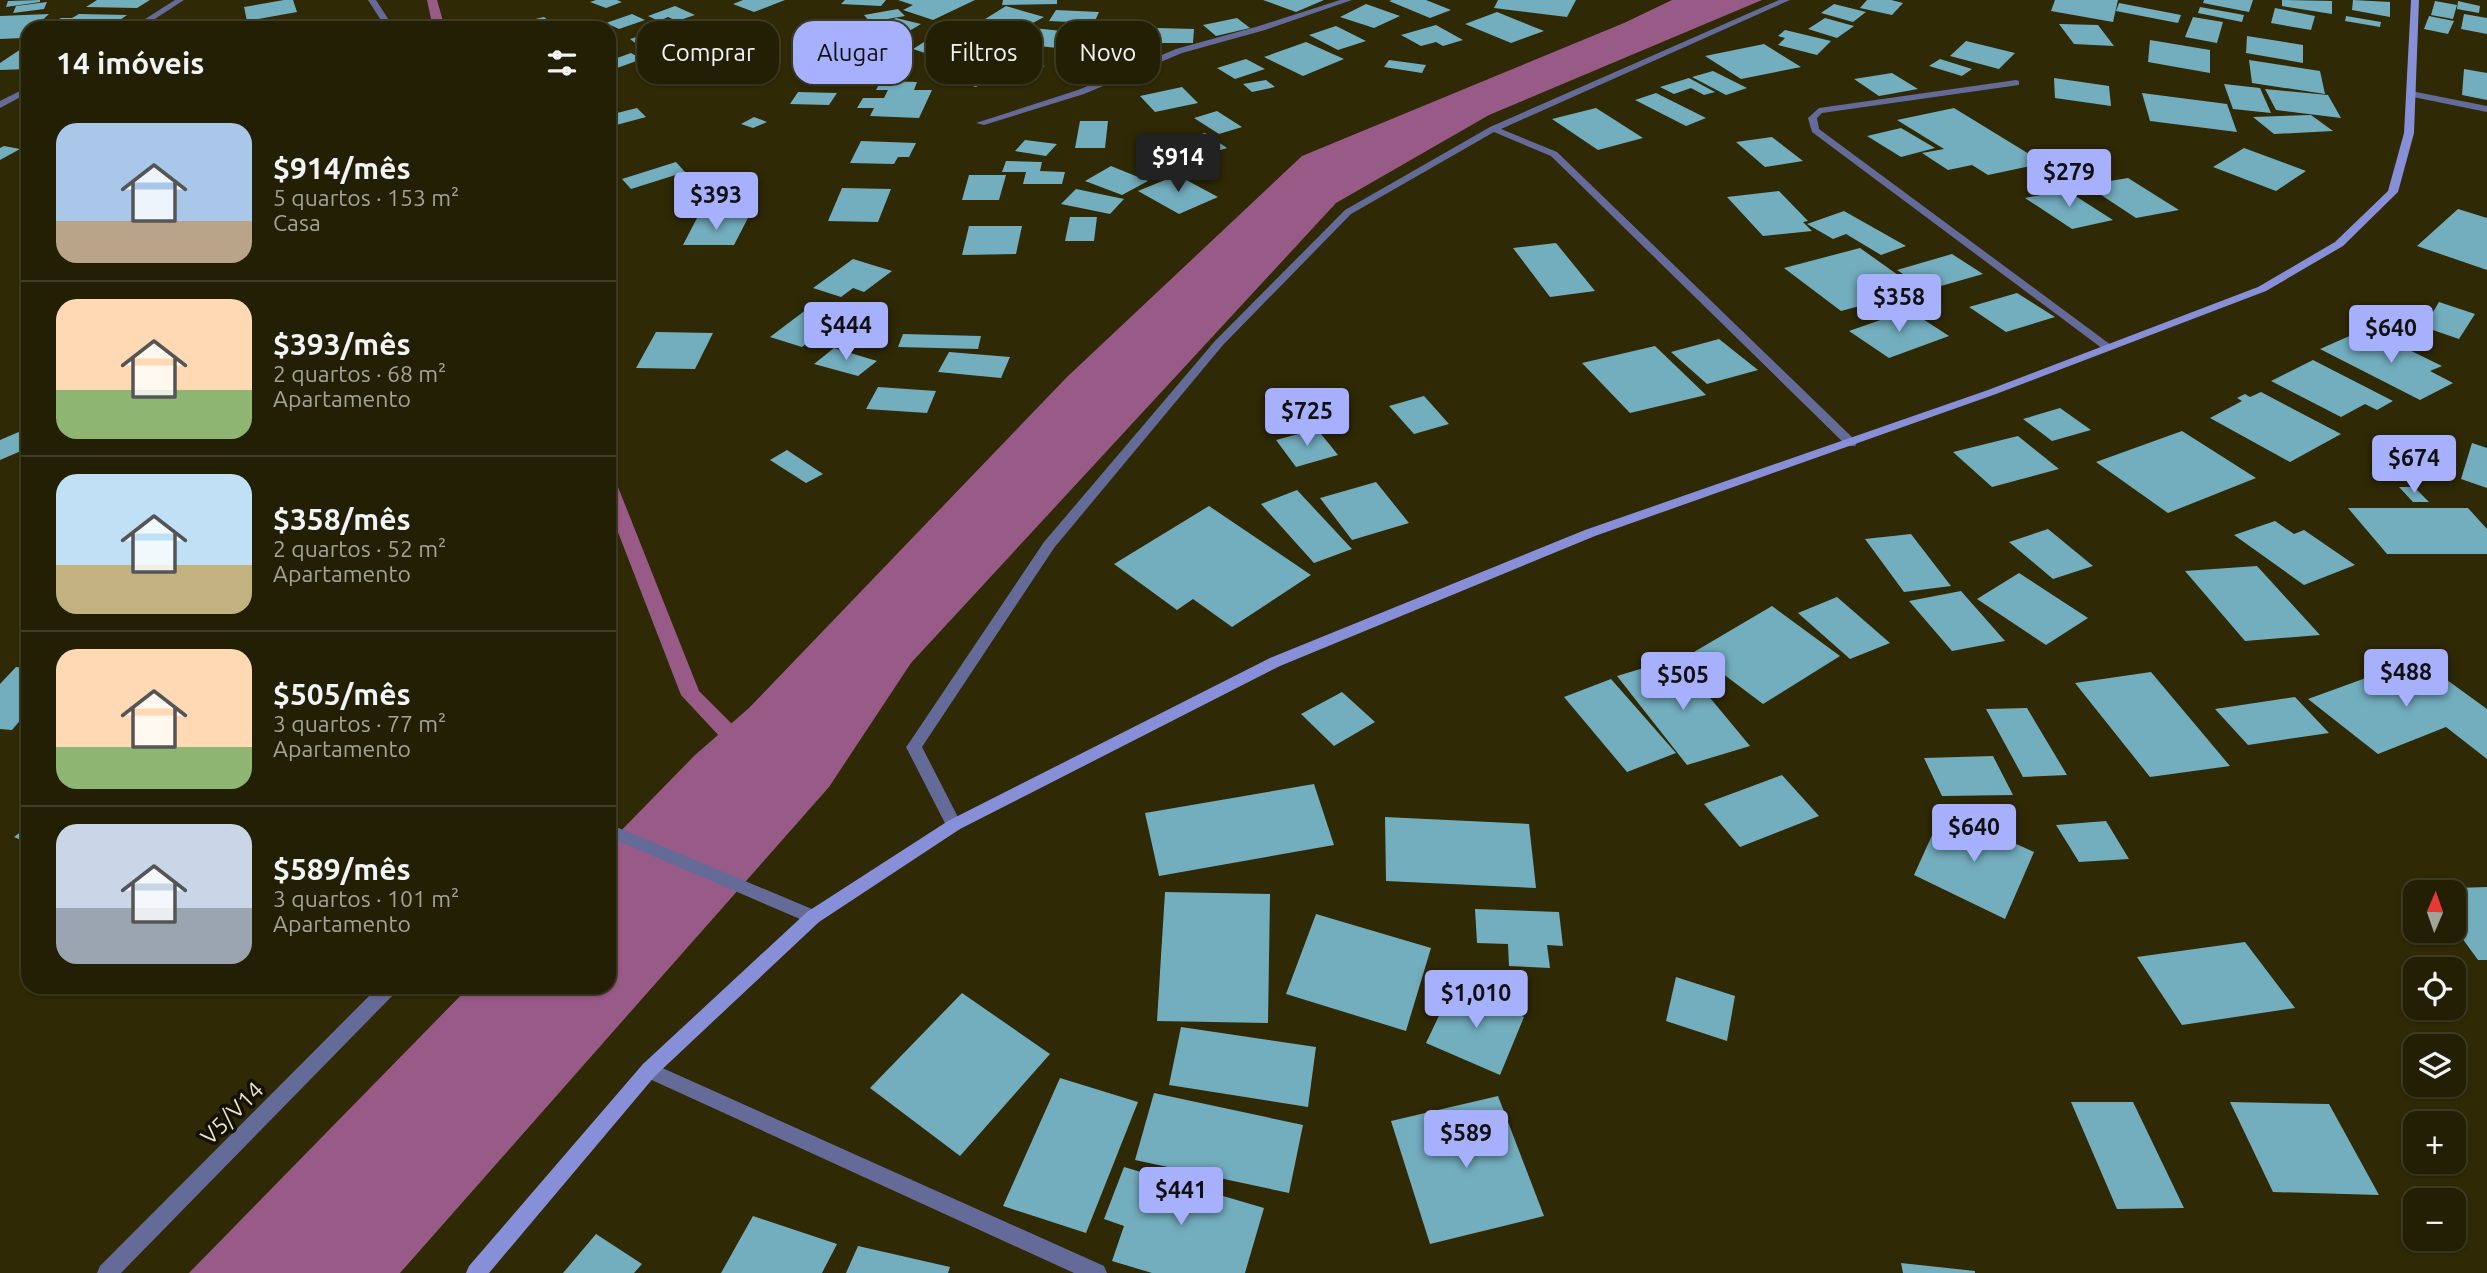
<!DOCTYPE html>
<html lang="pt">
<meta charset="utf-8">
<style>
:root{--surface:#231f04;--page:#2f2c13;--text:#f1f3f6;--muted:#a3a29a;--line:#403d26;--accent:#a7b0fc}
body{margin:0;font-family:Ubuntu,sans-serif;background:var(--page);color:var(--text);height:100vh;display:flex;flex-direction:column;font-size:26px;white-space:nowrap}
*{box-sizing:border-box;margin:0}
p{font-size:23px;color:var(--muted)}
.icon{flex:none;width:38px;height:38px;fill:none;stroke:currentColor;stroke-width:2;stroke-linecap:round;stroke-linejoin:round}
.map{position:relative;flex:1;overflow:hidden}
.sheet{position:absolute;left:21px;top:21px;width:595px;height:973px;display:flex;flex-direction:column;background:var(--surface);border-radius:21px;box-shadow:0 2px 5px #0004,0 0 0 2px var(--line)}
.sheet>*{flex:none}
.guide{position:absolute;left:637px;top:21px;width:665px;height:63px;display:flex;gap:14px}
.needle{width:46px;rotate:2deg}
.controls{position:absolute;left:2403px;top:880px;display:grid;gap:14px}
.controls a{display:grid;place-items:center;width:63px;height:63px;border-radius:14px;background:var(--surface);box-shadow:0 2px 5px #0004,0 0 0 2px var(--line);font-size:35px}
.price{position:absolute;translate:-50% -60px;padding:0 16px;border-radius:7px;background:var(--accent);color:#111;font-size:23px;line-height:46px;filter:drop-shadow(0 2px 4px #0008)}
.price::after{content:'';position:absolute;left:50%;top:42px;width:21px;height:16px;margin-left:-10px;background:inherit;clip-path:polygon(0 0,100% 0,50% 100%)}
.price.selected{background:#222;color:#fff}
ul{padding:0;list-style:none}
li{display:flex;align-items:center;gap:21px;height:175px;padding:0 35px}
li+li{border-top:2px solid var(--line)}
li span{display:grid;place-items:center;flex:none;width:196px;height:140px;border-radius:21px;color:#555}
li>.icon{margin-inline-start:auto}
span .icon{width:84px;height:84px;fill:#fffc;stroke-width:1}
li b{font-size:30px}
h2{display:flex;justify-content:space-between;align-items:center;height:84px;padding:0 35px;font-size:30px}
.tag{padding:0 24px;border-radius:21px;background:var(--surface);box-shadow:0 2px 5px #0004,0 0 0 2px var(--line);font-size:24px;line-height:63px}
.tag.selected{background:var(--accent);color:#111}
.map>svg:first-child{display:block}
</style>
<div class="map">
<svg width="2487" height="1273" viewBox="0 0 2487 1273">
<rect width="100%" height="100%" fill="#2f2905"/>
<!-- water -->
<polygon fill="#985a86" points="1672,0 1762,0 1489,115 1336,203 911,663 829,787 400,1273 189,1273 469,987 609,987 609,843 695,755 749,708 1067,377 1302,156 1624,23"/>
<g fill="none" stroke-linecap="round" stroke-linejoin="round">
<!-- stream -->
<g fill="#985a86" fill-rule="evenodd">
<polygon points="427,0 437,0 445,28 433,28"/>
<polygon points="609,482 618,487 699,691 749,741 752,747 749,753 742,755 735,753 681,695 609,509"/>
</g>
</g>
<!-- building -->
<g fill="#73aebf">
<polygon points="40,0 40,2 6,7 8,1"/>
<polygon points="97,0 150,0 137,8 86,7"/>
<polygon points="284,0 293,0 297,12 247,21 244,7"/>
<polygon points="596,0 617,0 622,2 606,8 590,2"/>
<polygon points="743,0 785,0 754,12 733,4"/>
<polygon points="845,0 886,0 881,6 841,4"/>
<polygon points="898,0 975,0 933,20 903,10 913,5"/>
<polygon points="1003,0 1057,0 1057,4 1002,5"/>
<polygon points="1263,0 1324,0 1296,12"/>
<polygon points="1392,0 1426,0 1451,10 1430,18 1389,1"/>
<polygon points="1498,0 1576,0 1567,17 1494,8"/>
<polygon points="1867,0 1891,0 1903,3 1892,15 1860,8"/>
<polygon points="2055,0 2118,0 2113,22 2051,11"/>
<polygon points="2204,0 2253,0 2249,12 2203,3"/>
<polygon points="2282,0 2332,1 2332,14 2282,6"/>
<polygon points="2353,0 2390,2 2390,17 2352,10"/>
<polygon points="2435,1 2457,5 2453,19 2431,15"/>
<polygon points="2458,1 2480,6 2479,13 2457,9"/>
<polygon points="47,2 44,9 13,13 16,6"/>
<polygon points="2119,3 2181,15 2178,23 2116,11"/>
<polygon points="1366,4 1400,16 1374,28 1340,17"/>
<polygon points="1834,4 1866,12 1853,22 1821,13"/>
<polygon points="675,6 695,15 677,21 668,17 659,21 648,16"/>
<polygon points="1006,6 1044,17 1029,25 1008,19 989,29 974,26"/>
<polygon points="2200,7 2244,15 2242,22 2198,13"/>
<polygon points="2275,8 2315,16 2311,30 2271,23"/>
<polygon points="898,9 905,16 870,22 864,15"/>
<polygon points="1056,10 1099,12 1094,23 1049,21"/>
<polygon points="1497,12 1544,31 1511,43 1465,24"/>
<polygon points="49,14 34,28 28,28 28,33 23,38 0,39 0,16"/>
<polygon points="79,14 127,15 114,24 102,23 94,28 44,28 61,18 72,18"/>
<polygon points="632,14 645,20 619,29 606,23"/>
<polygon points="2464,14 2487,18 2487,34 2461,29"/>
<polygon points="2346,16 2381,22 2380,27 2345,21"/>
<polygon points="2429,16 2454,21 2448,34 2424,29"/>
<polygon points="544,17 556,26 502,28 502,27"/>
<polygon points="2193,17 2223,22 2217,43 2185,37"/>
<polygon points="896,18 921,24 879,49 854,43"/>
<polygon points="1237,18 1250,28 1216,36 1203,25"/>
<polygon points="1825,18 1854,26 1837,38 1808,29"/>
<polygon points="967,24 999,34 962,53 945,48 931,55 913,49 940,32 947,34"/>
<polygon points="2059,24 2098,25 2114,46 2074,44"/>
<polygon points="1436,25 1463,40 1443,46 1436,42 1421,46 1401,35"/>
<polygon points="673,26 682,31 638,45 630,39"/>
<polygon points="1336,26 1366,41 1338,50 1309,35"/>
<polygon points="1023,27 1072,32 1058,48 1010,43"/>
<polygon points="1157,28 1194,29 1193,43 1155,43"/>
<polygon points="1785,30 1831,41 1817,55 1778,45 1785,38 1778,36"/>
<polygon points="730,31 752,42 726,51 704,40"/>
<polygon points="2247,36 2303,45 2303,63 2246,53"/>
<polygon points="1069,40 1102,40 1095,67 1060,66"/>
<polygon points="2150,40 2210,50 2210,73 2148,62"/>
<polygon points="1966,41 2015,53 1999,69 1950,56"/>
<polygon points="1306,42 1344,59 1303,76 1264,57"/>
<polygon points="1764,44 1801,67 1741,79 1705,56"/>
<polygon points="856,46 865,51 846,57 837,52"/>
<polygon points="21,49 28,49 28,69 0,70 0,63"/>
<polygon points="969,52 1014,65 976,87 930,73"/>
<polygon points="631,53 642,59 617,68 609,65 609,61"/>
<polygon points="892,55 910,60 894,69 876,64"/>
<polygon points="1246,59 1265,69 1235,79 1217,68"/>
<polygon points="1940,59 1972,69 1962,76 1929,66"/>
<polygon points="1389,60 1426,65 1422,73 1384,67"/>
<polygon points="2249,60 2320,71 2325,94 2252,83"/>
<polygon points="1026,61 1045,66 1014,83 996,78"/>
<polygon points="2464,69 2487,73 2487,100 2462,95"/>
<polygon points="1713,71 1747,88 1726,95 1692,77"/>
<polygon points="741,73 737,82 703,83 707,74"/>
<polygon points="1892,73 1918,89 1879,96 1854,79"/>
<polygon points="1689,78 1715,92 1704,95 1691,88 1674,94 1660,87"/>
<polygon points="2054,78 2109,86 2111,106 2055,98"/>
<polygon points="1266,80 1275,87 1252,92 1243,84"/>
<polygon points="881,81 917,82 914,90 932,90 919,118 870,116 874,108 857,108 863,98 884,98 888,90 876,90"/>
<polygon points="2224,84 2260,88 2271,113 2233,109"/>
<polygon points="1182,87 1198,103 1155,112 1140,96"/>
<polygon points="2265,89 2328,95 2341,118 2276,110"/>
<polygon points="798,92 837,93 829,105 790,104"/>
<polygon points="1656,93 1706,118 1686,126 1635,100"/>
<polygon points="2142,93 2227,104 2237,132 2150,121"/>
<polygon points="637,108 646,117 609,127 609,115"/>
<polygon points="1596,108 1643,138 1598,150 1552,119"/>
<polygon points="1954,108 2044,163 1988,175 1972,165 1948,170 1922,153 1944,149 1897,120"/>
<polygon points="1217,111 1242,127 1219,134 1194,118"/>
<polygon points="2311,115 2333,131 2274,134 2253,117"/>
<polygon points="754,117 767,122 753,128 741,124"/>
<polygon points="1080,121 1108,121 1105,148 1075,148"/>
<polygon points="1901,128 1935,148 1901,157 1867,136"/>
<polygon points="1205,133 1227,148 1189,160 1167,145"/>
<polygon points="1772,137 1803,161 1765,167 1736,142"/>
<polygon points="1025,140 1057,144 1046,156 1015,151"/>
<polygon points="861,141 916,143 909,157 898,157 894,164 850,163"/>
<polygon points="4,146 20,149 0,160 0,148"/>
<polygon points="2244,148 2306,171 2276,191 2213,167"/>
<polygon points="1167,152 1189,165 1159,176 1136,163"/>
<polygon points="1006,161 1042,162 1040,171 1065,172 1062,184 1023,184 1026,172 1002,172"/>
<polygon points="676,162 685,172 631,189 622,179"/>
<polygon points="1111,166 1148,181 1122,195 1085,181"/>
<polygon points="969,175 1006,175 999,200 962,200"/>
<polygon points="1177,175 1218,197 1179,214 1138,191"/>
<polygon points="2128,178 2179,210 2136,218 2086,185"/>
<polygon points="842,188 891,189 878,222 828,221"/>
<polygon points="1076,189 1124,199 1110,214 1061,204"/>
<polygon points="2066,190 2113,220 2072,229 2025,198"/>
<polygon points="1779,191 1808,221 1803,222 1812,231 1763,236 1727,197"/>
<polygon points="2458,209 2487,218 2487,270 2417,246"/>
<polygon points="1844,211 1906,246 1881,255 1846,234 1833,239 1807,224"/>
<polygon points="1070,217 1097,217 1094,241 1065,241"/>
<polygon points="697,218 748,218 734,245 683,245"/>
<polygon points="969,226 1022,226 1016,254 962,255"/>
<polygon points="1556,243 1595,291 1550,297 1513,248"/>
<polygon points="1860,248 1919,290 1841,311 1784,268"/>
<polygon points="1952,254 1983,274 1927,290 1897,270"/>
<polygon points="853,259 892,271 864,292 853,288 841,297 813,288"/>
<polygon points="2017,293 2055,317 2006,332 1969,307"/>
<polygon points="2439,302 2475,314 2459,339 2424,327"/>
<polygon points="815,303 846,312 802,347 770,337"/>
<polygon points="1909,310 1949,336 1889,358 1849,331"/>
<polygon points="656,332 713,333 695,369 636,368"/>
<polygon points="903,334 981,336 978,349 898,347"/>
<polygon points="2354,334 2380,347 2391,341 2442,366 2430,371 2453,383 2420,400 2320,349"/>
<polygon points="1719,339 1758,370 1707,384 1671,352"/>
<polygon points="1655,346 1706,395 1630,413 1582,363"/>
<polygon points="834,348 877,361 858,376 814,364"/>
<polygon points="949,352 1010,357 1001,378 938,372"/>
<polygon points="2313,360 2393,401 2377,410 2365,404 2341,417 2271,381"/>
<polygon points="878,387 936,391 927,413 866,409"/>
<polygon points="2261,392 2341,434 2290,462 2210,418 2242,401 2237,398 2245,394 2250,397"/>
<polygon points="1424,396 1449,424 1414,434 1389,406"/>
<polygon points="2060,408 2091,430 2052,441 2023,419"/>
<polygon points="28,428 28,448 0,460 0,440"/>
<polygon points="1317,429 1338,455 1296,467 1276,440"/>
<polygon points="2182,431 2256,478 2168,513 2096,462"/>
<polygon points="2018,436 2059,469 1992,487 1953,452"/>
<polygon points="2420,438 2445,448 2430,465 2405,454"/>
<polygon points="2472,443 2487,448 2487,488 2461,479"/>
<polygon points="787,450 823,474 806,483 770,460"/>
<polygon points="1376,482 1409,523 1352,540 1320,498"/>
<polygon points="2399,487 2414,487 2429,502 2413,502"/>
<polygon points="1297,490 1352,549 1314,563 1261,504"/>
<polygon points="1209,506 1311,575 1232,627 1193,599 1177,610 1114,564"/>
<polygon points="2348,508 2468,508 2487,529 2487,554 2387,554"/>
<polygon points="2275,521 2294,534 2304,530 2355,565 2304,585 2234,535"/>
<polygon points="2048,529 2093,566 2053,579 2009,542"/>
<polygon points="1911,534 1951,586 1904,592 1865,539"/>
<polygon points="2257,566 2320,635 2245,641 2185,571"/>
<polygon points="2019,573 2088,618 2046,645 1977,599"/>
<polygon points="1961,591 2005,641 1952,651 1909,601"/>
<polygon points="1837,597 1890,643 1850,659 1798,613"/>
<polygon points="1772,606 1840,656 1763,704 1694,652"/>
<polygon points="1677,658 1750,746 1687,765 1617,676"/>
<polygon points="2418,659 2487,709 2487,759 2446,727 2378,754 2308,699"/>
<polygon points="16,667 28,668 28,711 12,730 0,729 0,684"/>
<polygon points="2151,672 2230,766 2150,777 2075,683"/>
<polygon points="1611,679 1676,753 1627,772 1564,697"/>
<polygon points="1342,692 1375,722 1334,746 1301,714"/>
<polygon points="2295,697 2329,733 2248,745 2215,709"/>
<polygon points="2027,708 2067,775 2023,777 1986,709"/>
<polygon points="1993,756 2013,795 1942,796 1924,758"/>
<polygon points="1782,775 1819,816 1740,847 1704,804"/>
<polygon points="1314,784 1334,845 1159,876 1145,813"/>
<polygon points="1943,811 2034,852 2005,919 1914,875"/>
<polygon points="1385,817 1529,824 1536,888 1386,881"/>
<polygon points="2106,821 2129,859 2079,862 2056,825"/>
<polygon points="28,826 28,843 14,837"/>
<polygon points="2487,887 2487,960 2478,960 2454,927 2454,892 2428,892 2425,889"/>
<polygon points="1165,892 1270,894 1268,1023 1157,1021"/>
<polygon points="1475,909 1559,912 1563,946 1547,945 1550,968 1509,966 1508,944 1477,943"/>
<polygon points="1316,914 1431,948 1406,1031 1286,994"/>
<polygon points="2245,942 2295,1008 2182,1025 2137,957"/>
<polygon points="1676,977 1735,996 1727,1041 1666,1021"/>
<polygon points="1453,986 1524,1017 1500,1075 1426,1043"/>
<polygon points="962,993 1050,1054 960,1156 870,1088"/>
<polygon points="1181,1027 1316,1047 1308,1107 1169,1085"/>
<polygon points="1060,1078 1138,1102 1086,1233 1003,1206"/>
<polygon points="1154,1093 1303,1125 1289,1193 1135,1160"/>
<polygon points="1498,1096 1544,1216 1430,1244 1391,1121"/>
<polygon points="2071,1102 2133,1102 2184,1208 2117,1209"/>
<polygon points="2230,1102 2329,1104 2379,1195 2273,1192"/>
<polygon points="1124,1167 1264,1208 1245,1273 1152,1273 1112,1261 1124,1226 1104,1219"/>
<polygon points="753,1216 837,1244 822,1273 721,1273"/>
<polygon points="596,1234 642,1264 634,1273 563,1273"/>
<polygon points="858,1246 950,1267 948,1273 846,1273"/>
<polygon points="1901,1263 1975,1271 1975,1273 1903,1273"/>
</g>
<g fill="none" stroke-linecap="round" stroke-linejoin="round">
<!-- lane -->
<polygon fill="#656b99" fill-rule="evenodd" points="1340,0 1352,0 1265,30 1182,53 1084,94 984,125 976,123 1078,90 1176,49 1259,26"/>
<!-- street -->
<g fill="#656b99" fill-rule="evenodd">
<polygon points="175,0 184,0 141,28 131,28"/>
<polygon points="368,0 376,0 394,28 386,28"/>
<polygon points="1779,0 1790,0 1501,129 1557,152 1855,440 1857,443 1855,446 1847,446 1551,156 1494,132 1351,214 1223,345 1054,548 922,747 962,825 960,829 954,831 948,829 906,747 909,743 1044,542 1215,341 1345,210 1490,127"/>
<polygon points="2016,80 2019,81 2019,85 1822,113 1817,118 1819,129 2111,345 2111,349 2103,349 1812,132 1808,118 1819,108"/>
<polygon points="28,87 28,93 0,108 0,101"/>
<polygon points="2411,91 2487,106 2487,112 2408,96 2407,94"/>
<polygon points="609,824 819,912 821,917 819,922 813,924 807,922 609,837"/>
<polygon points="378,987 399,987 396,992 121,1273 97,1273 100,1266"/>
<polygon points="649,1062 1104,1266 1107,1273 1074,1273 643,1076 640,1070 643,1064"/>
</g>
<!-- secondary -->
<polygon fill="#888fd9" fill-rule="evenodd" points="2411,0 2419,0 2414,133 2398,192 2343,246 2266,291 1996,394 1595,536 1280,666 960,829 819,922 655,1076 489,1273 466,1273 469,1266 643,1064 807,912 948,821 1270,658 1585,530 1988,390 2258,287 2335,242 2388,191 2404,133"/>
</g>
<g text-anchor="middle" stroke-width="7" stroke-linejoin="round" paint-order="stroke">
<!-- near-street labels -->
<g font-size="23" fill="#e8e4cb" stroke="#151102">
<text transform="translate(232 1113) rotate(-45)" y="8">V5/V14</text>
</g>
</g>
</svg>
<div class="controls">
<a><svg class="needle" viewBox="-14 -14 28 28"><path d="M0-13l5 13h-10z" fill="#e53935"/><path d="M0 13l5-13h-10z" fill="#a3a29a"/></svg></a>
<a><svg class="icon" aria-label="locate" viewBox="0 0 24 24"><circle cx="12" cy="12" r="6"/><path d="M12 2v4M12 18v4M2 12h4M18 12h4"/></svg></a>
<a><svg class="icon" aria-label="layers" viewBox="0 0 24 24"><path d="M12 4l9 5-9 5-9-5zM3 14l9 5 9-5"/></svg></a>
<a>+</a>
<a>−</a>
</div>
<b class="price selected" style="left:1178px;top:194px">$914</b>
<b class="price" style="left:2069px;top:209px">$279</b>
<b class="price" style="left:716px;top:232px">$393</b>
<b class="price" style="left:1899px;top:334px">$358</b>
<b class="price" style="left:846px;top:362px">$444</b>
<b class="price" style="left:2391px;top:365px">$640</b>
<b class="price" style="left:1307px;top:448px">$725</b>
<b class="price" style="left:2414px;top:495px">$674</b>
<b class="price" style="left:2406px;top:709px">$488</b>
<b class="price" style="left:1683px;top:712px">$505</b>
<b class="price" style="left:1974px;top:864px">$640</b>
<b class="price" style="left:1476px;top:1030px">$1,010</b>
<b class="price" style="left:1466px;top:1170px">$589</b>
<b class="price" style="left:1181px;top:1227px">$441</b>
<div class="guide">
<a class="tag">Comprar</a>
<a class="tag selected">Alugar</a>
<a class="tag">Filtros</a>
<a class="tag">Novo</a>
</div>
<section class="sheet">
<h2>14 imóveis<svg class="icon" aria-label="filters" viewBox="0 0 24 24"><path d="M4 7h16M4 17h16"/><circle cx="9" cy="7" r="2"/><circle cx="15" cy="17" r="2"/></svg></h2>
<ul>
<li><span style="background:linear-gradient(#a9c7e8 70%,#b9a48a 0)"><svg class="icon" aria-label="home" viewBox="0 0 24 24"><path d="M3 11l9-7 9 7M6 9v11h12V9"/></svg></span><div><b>$914/mês</b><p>5 quartos · 153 m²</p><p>Casa</p></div></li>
<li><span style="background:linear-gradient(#ffd9b3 65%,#8fb573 0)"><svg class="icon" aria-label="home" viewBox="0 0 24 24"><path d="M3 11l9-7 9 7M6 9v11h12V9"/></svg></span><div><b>$393/mês</b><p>2 quartos · 68 m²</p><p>Apartamento</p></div></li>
<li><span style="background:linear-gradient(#bfe0f5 65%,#c2b280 0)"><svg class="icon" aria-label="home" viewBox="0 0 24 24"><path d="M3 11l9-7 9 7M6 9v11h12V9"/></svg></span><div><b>$358/mês</b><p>2 quartos · 52 m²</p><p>Apartamento</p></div></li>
<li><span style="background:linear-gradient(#ffd9b3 70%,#8fb573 0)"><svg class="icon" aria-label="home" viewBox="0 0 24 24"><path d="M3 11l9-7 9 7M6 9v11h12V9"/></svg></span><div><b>$505/mês</b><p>3 quartos · 77 m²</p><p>Apartamento</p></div></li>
<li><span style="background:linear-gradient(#c9d6e8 60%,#9aa5b1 0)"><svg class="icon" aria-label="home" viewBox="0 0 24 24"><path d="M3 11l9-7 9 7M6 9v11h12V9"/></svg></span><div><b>$589/mês</b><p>3 quartos · 101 m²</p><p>Apartamento</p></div></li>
</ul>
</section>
</div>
